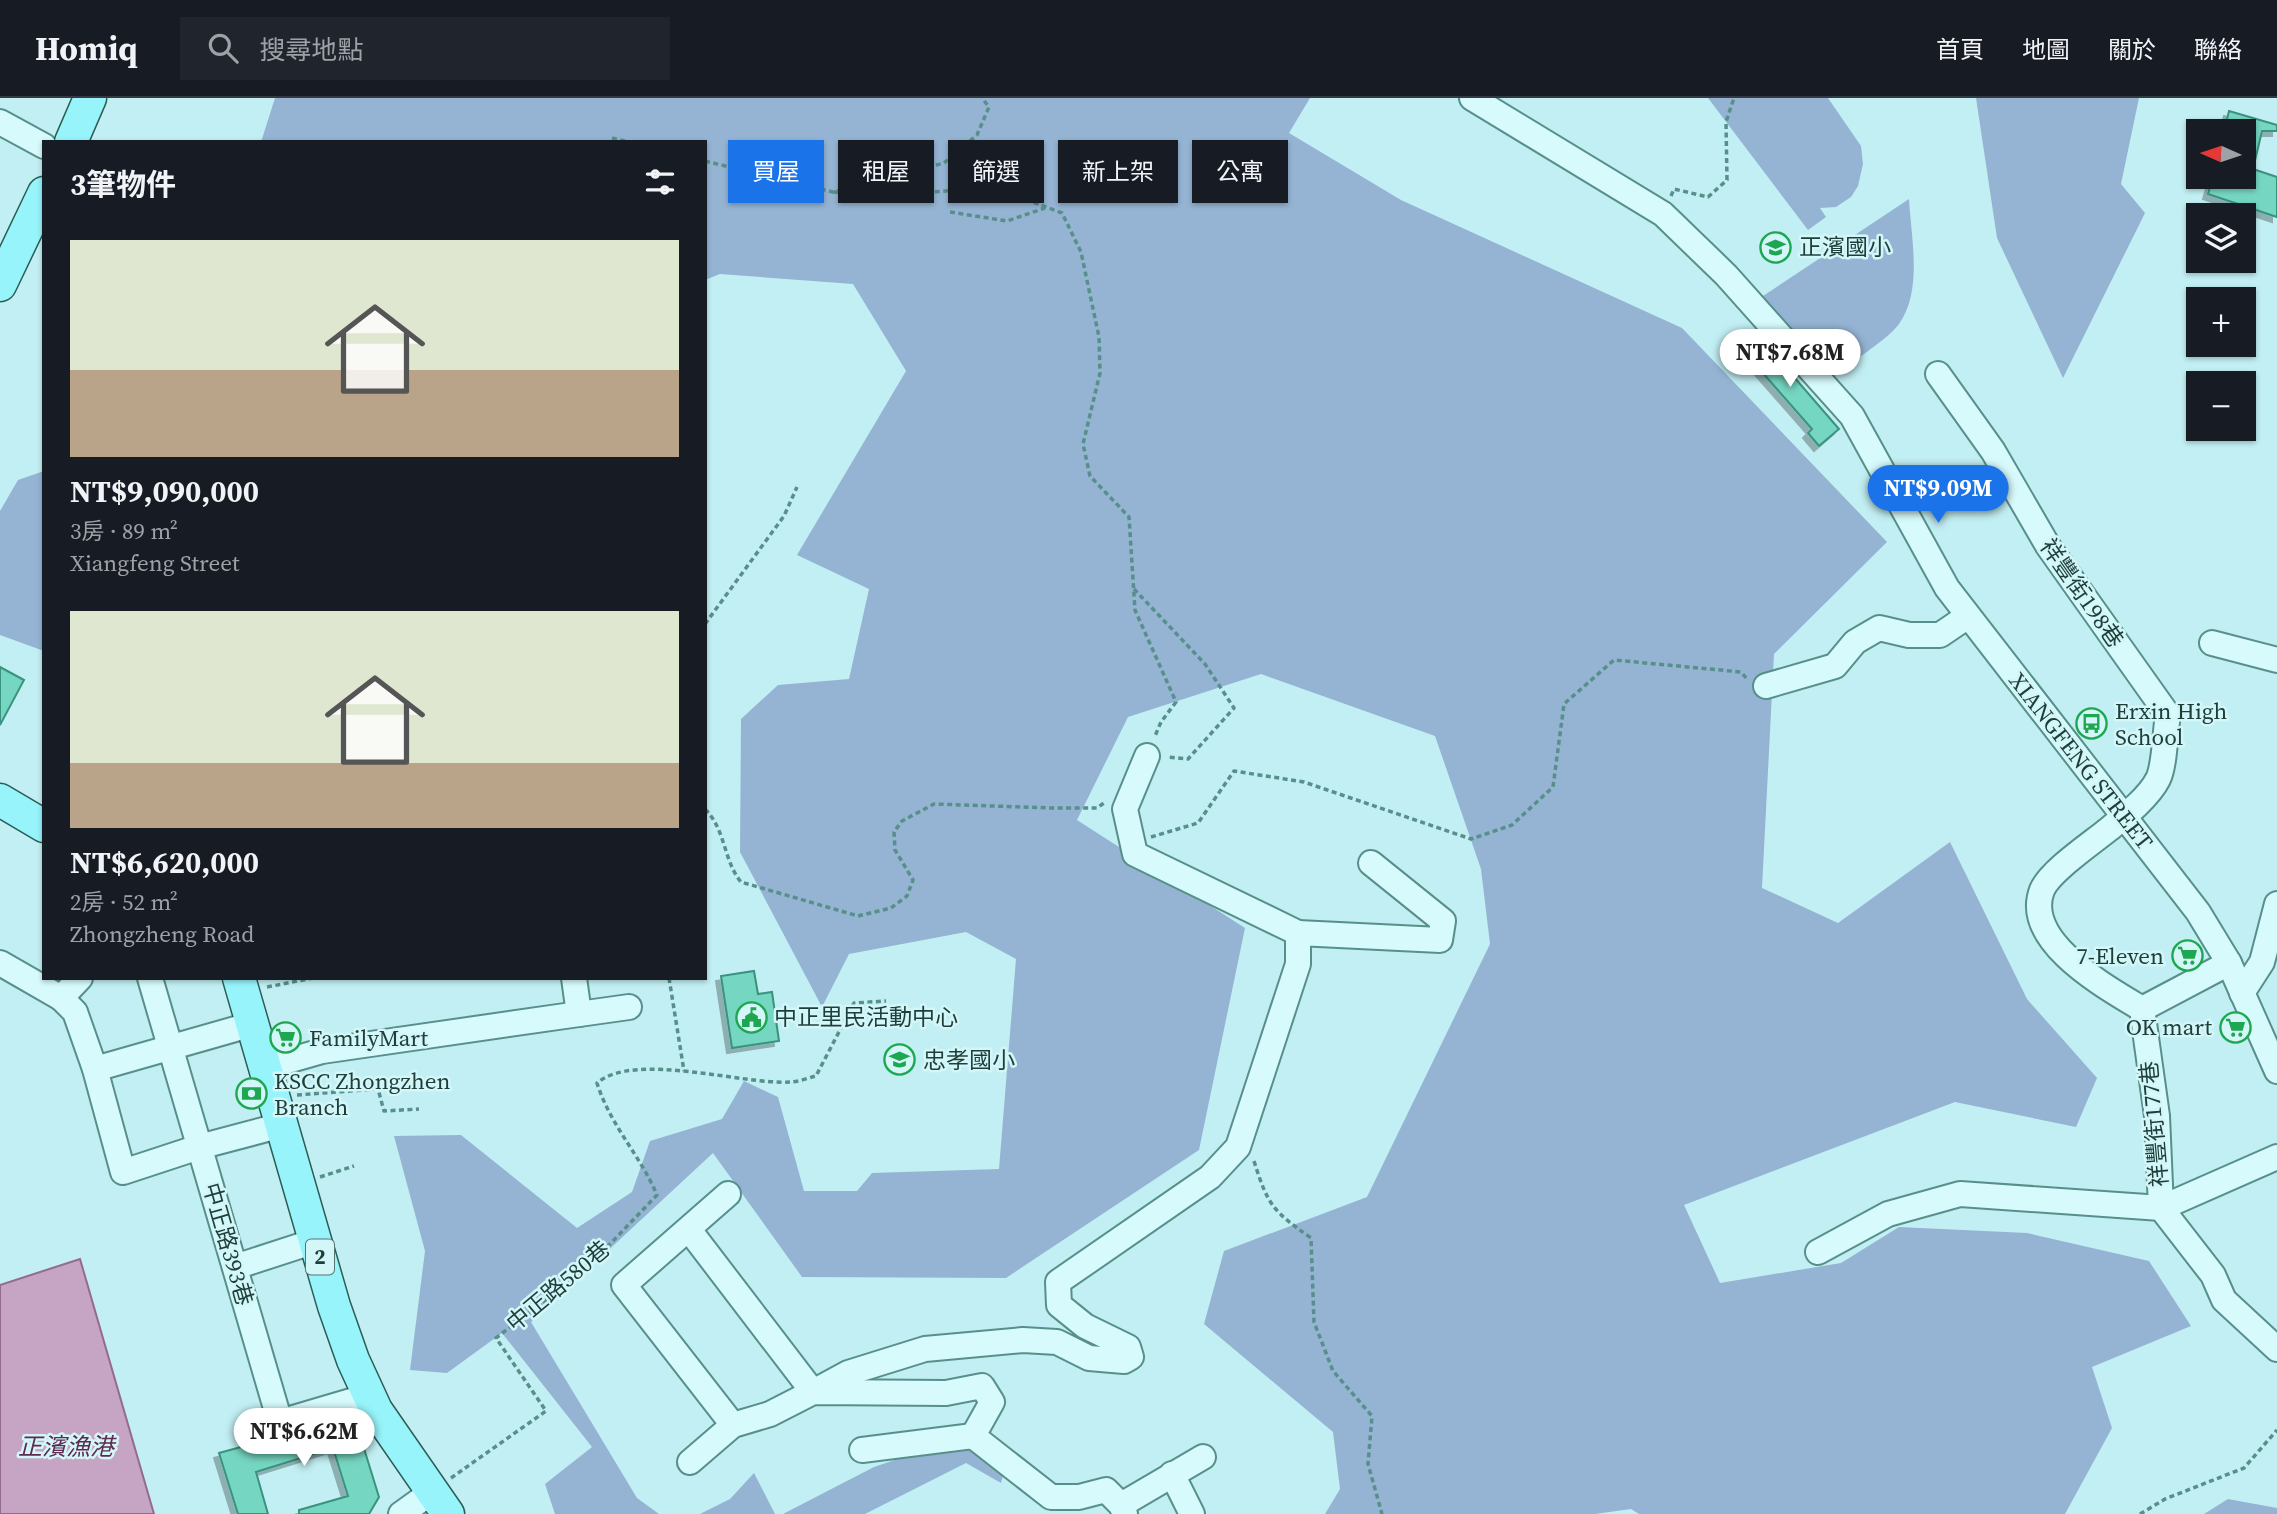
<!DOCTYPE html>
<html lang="zh-TW">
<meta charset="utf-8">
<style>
:root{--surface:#171b24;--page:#20242c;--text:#f1f3f6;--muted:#9ea1a6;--line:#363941;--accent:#1a73e8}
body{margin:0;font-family:"Source Serif 4","Noto Sans TC",serif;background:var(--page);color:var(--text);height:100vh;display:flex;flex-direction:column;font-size:26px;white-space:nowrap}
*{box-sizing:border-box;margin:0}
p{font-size:23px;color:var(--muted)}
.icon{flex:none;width:38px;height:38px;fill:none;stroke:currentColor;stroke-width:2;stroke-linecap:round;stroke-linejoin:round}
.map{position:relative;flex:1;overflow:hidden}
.details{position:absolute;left:42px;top:42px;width:665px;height:840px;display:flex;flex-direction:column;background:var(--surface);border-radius:0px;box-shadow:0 2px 5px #0004}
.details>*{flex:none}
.banner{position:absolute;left:728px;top:42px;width:665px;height:63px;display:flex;gap:14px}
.needle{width:46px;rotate:273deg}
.fabs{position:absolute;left:2186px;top:21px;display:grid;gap:14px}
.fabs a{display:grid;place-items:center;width:70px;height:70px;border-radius:0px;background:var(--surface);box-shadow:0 2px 5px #0004;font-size:35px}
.price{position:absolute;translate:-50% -60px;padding:0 16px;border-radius:24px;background:#fff;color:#222;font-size:23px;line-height:46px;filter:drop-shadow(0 2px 4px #0008)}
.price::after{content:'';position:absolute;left:50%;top:42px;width:21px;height:16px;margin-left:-10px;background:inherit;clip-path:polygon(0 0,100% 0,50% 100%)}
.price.current{background:var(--accent);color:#fff}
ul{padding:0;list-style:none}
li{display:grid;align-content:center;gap:14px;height:371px;padding:0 28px}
li span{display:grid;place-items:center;height:217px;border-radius:0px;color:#555}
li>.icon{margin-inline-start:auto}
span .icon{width:126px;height:126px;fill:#fffc;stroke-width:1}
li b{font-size:30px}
h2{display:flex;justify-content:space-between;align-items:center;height:84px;padding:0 28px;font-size:30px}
.tag{padding:0 24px;border-radius:0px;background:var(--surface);box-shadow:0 2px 5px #0004;font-size:24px;line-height:63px}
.tag.current{background:var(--accent);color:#fff}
header{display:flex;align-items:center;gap:42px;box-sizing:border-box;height:98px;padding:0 35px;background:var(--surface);border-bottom:2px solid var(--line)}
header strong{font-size:33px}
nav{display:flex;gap:38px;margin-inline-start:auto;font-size:24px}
.search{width:490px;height:63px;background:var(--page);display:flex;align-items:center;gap:18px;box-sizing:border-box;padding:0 24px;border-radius:0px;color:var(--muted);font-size:26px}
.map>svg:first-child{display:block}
</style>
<header>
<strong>Homiq</strong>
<div class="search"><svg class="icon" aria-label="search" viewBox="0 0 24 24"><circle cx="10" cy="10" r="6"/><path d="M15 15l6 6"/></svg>搜尋地點</div>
<nav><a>首頁</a><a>地圖</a><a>關於</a><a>聯絡</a></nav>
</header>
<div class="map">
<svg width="2277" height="1416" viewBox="0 0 2277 1416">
<defs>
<filter id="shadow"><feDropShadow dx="-5" dy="5" stdDeviation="0" flood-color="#0004"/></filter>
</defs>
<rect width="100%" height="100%" fill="#c2eff3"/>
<!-- green -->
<g fill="#95b4d3">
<polygon points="275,0 1310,0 1289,35 1401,102 1682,230 1887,444 1774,556 1762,790 1838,825 1950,744 2027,901 2097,980 2076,1029 1955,1004 1684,1107 1720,1185 1841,1165 1899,1129 2027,1135 2149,1163 2191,1228 2092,1269 2112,1330 2065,1416 1639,1416 1631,1411 1595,1416 1325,1416 1340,1391 1333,1334 1204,1226 1224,1153 1367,1099 1490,846 1481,771 1435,638 1261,576 1128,619 1077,722 1245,830 1199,1052 1006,1180 802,1179 713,1055 531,1224 637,1400 659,1416 555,1416 545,1386 592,1349 502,1235 447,1275 410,1272 425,1153 394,1038 461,1037 577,1130 632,1094 650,1043 722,1021 744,983 778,999 804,1093 857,1093 872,1075 999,1071 1016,861 966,834 849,856 822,909 740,754 741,621 778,587 849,581 869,491 797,457 906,273 853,186 720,176 705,182 705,44 261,44"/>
<polygon points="1708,0 1828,0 1861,48 1863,66 1858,88 1851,99 1836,109 1820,110 1826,119 1808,132"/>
<polygon points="1976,0 2139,0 2121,86 2145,115 2063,280 1997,140"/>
<path d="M1909,101C1911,139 1923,193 1899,226C1887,242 1855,261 1839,275L1816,265L1763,198Z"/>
<polygon points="44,373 44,553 0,537 0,413 18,382"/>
<polygon points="921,1353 975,1353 1006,1366 1001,1385 966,1365 865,1416 783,1416 874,1369"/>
<polygon points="754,1375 775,1416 700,1416 730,1401"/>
<polygon points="2228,1401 2277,1410 2277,1416 2204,1416"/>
</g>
<!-- water -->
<polygon fill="#c5a5c3" stroke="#956a90" stroke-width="2" points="80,1161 154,1416 0,1416 0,1187"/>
<!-- building -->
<g fill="#74d6c1" stroke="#3a927e" stroke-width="2" filter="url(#shadow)">
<polygon points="2229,13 2277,27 2277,33 2262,33 2253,71 2277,79 2277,119 2208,96 2213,79 2244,79 2244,33 2224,33"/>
<polygon points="1756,235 1839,331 1819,348 1808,335 1812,331 1740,249"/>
<polygon points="0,569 24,582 0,627"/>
<polygon points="754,873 758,896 772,894 779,943 732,950 721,878"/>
<polygon points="354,1318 379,1399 369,1416 299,1416 299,1412 348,1398 333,1350 256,1374 268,1416 238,1416 219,1355"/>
</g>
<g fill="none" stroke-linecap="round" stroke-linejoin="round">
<defs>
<g id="minor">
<polyline points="1472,0 1663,116 1726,177 1852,318 1947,490 2198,814 2229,865 2277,973"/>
<polyline points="0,24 44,48"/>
<path d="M1938,276L1993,353L2048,448L2168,617C2165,633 2165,667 2158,681C2149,699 2125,718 2109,731C2092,745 2050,773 2042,792C2022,844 2108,890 2142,911L2157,1018L2161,1110L2213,1177L2224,1202L2277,1251"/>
<polyline points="2212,545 2277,562"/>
<polyline points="1766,588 1835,568 1855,544 1879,530 1909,537 1940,537 1968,518"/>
<polyline points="1147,658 1125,711 1135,756 1298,835"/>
<polyline points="0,865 61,900 80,880"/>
<polyline points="150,880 280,1324 368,1298"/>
<polyline points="2242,895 2262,864 2277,806"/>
<polyline points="61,900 75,914 95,971 123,1074 199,1049 282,1027"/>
<polyline points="2142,911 2229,865"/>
<polyline points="579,916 629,909"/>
<polyline points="266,969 322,953 579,916 574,880"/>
<polyline points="95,971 253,926"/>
<polyline points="728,1096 624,1187 733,1327"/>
<polyline points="690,1133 813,1294 848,1275 925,1251 1023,1242 1057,1244 1089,1260 1124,1263 1131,1259 1128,1249 1085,1228 1059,1207 1058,1184 1210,1079 1238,1049 1298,866 1298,835 1440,842 1443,823 1371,765"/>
<polyline points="1818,1154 1888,1116 1960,1096 2161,1110 2277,1059"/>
<polyline points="235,1169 315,1143"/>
<polyline points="862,1352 973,1338"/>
<polyline points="690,1364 733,1327 770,1316 813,1294 946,1295 982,1288 992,1304 973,1338 1051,1399 1079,1399 1106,1392 1121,1407 1125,1416"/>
<polyline points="1172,1376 1192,1416"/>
<polyline points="1121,1407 1203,1359"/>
<polyline points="401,1416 433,1393"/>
</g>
<g id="major">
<polyline points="71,44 90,0"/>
<polyline points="0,187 44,95"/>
<polyline points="0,702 44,728"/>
<polyline points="239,880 334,1208 353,1262 376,1312 448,1416"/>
</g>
</defs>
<!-- minor casing -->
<use href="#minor" stroke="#57908a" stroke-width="28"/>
<!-- major casing -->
<use href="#major" stroke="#2b5d55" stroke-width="35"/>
<!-- path -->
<g stroke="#57908a" stroke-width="3.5" stroke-dasharray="5 3.5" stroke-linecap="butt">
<polyline points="612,40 628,44"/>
<polyline points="705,63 833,94 944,65 977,37 989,9 982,0"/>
<polyline points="833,94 897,97 993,89 1062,115 1081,154 1099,239 1100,275 1083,346 1090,378 1129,419 1135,512 1176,604 1161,624 1155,638"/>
<polyline points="1671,98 1674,91 1708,99 1727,82 1726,24 1734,0"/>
<polyline points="950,114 1007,123 1045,110"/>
<polyline points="1134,491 1205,566 1234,610 1188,661 1168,659"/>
<polyline points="705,526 784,418 797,389"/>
<path d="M705,711C726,732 723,762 741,784L858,818L891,810L907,798L913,782L895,752L894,734L902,723L934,706L1052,710H1097L1104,705"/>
<polyline points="1151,739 1198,725 1234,673 1304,684 1471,741 1512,727 1553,689 1564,606 1614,562 1741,574 1748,582"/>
<polyline points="669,880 684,973"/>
<polyline points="267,889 313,880"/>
<polyline points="297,997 378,991 384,1013 419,1011"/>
<path d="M1254,1063C1268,1108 1273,1113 1311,1140L1314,1224L1333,1273L1372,1318L1368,1366L1382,1416"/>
<polyline points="320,1079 354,1068"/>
<path d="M451,1380L546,1313L496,1240L588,1169L657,1097C640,1057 610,1027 597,985C635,953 742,987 790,984C798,984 808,980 816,978L854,905L886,903"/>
<polyline points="2140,1416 2165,1401 2244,1370 2277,1332"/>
</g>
<!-- minor -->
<use href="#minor" stroke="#d7fafc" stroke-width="24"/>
<!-- major -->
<use href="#major" stroke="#96f4fa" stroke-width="32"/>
</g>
<!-- icons -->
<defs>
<symbol id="school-ring" viewBox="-11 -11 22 22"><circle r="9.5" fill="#d3f6f9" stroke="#1fa651" stroke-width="1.5"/><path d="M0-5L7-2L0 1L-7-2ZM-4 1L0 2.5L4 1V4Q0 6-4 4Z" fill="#1fa651"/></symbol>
<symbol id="bus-ring" viewBox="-11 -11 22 22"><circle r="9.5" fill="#d3f6f9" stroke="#1fa651" stroke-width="1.5"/><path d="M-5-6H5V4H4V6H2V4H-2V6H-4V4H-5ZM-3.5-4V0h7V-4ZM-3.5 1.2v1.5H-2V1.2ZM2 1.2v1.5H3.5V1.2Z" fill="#1fa651"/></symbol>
<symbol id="supermarket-ring" viewBox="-11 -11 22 22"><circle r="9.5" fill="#d3f6f9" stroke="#1fa651" stroke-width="1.5"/><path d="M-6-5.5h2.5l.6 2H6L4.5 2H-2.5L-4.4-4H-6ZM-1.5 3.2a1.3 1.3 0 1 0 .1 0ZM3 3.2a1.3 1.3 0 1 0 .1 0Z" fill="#1fa651"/></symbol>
<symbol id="civic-ring" viewBox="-11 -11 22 22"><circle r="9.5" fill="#d3f6f9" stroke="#1fa651" stroke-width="1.5"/><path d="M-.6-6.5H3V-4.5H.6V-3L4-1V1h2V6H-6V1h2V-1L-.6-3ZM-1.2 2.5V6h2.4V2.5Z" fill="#1fa651"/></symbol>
<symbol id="bank-ring" viewBox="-11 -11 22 22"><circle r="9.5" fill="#d3f6f9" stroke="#1fa651" stroke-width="1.5"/><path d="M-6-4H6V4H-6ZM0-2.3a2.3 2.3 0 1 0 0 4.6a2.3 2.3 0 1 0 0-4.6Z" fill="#1fa651"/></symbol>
</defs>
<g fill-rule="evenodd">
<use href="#school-ring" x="1758" y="132" width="35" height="35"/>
<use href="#bus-ring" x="2074" y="608" width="35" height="35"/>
<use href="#supermarket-ring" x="2170" y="840" width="35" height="35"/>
<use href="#civic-ring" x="734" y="902" width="35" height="35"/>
<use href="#supermarket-ring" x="2218" y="912" width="35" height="35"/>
<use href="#supermarket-ring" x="268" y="922" width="35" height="35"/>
<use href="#school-ring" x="882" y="944" width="35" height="35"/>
<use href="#bank-ring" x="234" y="978" width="35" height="35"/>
</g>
<g text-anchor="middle" stroke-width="5" stroke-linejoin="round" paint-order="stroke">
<!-- shield labels -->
<rect fill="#d3f6f9" stroke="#547573" stroke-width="2" x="306" y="1141.5" width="28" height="35" rx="5"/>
<g font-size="21" font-weight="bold" fill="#1d3e39">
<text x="320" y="1166">2</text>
</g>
<!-- poi labels -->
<g font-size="23" fill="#1d3e39" stroke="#d3f6f9" text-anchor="start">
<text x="1799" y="157">正濱國小</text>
<text x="2115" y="621">Erxin High<tspan x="2115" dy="26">School</tspan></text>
<text x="2164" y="866" text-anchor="end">7-Eleven</text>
<text x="774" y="927">中正里民活動中心</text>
<text x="2212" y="937" text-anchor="end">OK mart</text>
<text x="309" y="948">FamilyMart</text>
<text x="923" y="970">忠孝國小</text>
<text x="274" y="991">KSCC Zhongzhen<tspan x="274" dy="26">Branch</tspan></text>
</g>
<!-- street labels -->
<g font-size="23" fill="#1d3e39" stroke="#d3f6f9">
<text transform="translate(2082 495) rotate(55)" y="8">祥豐街198巷</text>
<text transform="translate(2081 663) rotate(52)" y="8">XIANGFENG STREET</text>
<text transform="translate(2154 1026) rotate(-95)" y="8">祥豐街177巷</text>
<text transform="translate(228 1146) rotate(74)" y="8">中正路393巷</text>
<text transform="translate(558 1188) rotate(-40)" y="8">中正路580巷</text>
</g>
<!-- water labels -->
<g font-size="24" font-style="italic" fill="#5f2a4f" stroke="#d3f6f9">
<text x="66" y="1357">正濱漁港</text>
</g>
</g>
</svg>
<div class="fabs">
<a><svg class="needle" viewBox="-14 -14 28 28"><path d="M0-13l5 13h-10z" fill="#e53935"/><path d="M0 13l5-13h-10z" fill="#9ea1a6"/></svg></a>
<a><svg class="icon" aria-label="layers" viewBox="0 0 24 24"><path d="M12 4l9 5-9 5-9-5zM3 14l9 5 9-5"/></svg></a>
<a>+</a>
<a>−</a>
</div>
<b class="price" style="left:1790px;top:291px">NT$7.68M</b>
<b class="price current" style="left:1938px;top:427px">NT$9.09M</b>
<b class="price" style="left:304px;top:1370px">NT$6.62M</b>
<div class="banner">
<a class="tag current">買屋</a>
<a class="tag">租屋</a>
<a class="tag">篩選</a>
<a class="tag">新上架</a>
<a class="tag">公寓</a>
</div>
<section class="details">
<h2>3筆物件<svg class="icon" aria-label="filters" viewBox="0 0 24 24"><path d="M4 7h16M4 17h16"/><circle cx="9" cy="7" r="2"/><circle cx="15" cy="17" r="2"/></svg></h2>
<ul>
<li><span style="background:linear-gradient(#dfe7d0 60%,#b9a48a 0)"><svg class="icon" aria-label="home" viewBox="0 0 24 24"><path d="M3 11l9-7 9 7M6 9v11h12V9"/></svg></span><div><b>NT$9,090,000</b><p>3房 · 89 m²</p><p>Xiangfeng Street</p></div></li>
<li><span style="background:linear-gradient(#dfe7d0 70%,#b9a48a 0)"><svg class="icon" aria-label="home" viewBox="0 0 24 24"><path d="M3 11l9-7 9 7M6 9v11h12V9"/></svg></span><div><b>NT$6,620,000</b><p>2房 · 52 m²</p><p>Zhongzheng Road</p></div></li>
</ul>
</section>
</div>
